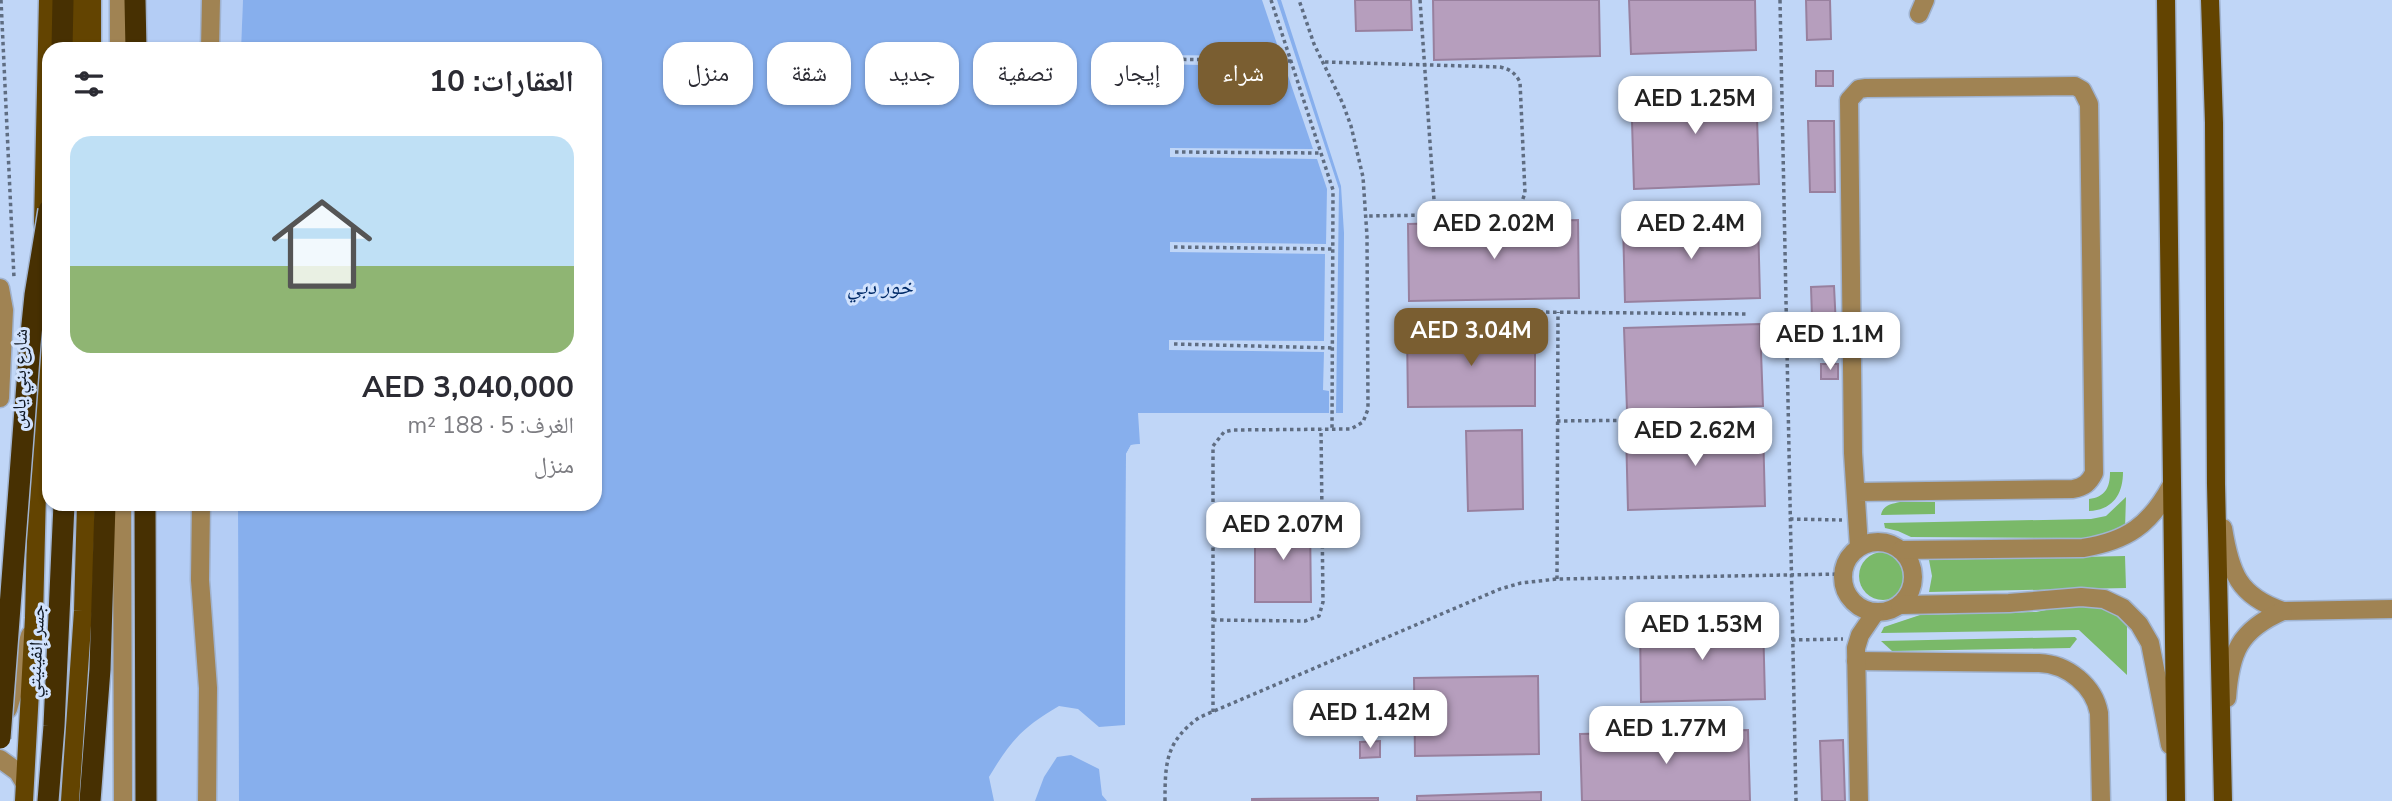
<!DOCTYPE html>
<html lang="ar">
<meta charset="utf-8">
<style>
:root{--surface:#fff;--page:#f2f2f3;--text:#2b2b33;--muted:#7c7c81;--line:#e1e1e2;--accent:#7a5e31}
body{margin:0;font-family:"Nunito Sans","Noto Naskh Arabic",sans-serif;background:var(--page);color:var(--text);direction:rtl;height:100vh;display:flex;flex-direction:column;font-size:26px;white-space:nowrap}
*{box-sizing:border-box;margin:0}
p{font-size:23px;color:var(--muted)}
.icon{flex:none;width:38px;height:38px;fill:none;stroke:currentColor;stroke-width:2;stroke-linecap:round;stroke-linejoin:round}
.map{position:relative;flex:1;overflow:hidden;direction:ltr}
.drawer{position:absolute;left:42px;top:42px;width:560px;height:469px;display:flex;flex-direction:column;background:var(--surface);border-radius:21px;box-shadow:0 2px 5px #0004;direction:rtl}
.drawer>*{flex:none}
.guide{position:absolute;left:623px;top:42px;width:665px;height:63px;direction:rtl;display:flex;gap:14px}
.price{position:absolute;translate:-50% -60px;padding:0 16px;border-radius:14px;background:#fff;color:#222;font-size:23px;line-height:46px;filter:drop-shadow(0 2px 4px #0008)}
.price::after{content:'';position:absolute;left:50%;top:42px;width:21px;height:16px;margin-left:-10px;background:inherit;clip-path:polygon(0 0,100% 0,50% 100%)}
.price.current{background:var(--accent);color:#fff}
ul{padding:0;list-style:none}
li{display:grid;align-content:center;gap:14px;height:371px;padding:0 28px}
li+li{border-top:2px solid var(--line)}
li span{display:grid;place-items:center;height:217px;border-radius:21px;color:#555}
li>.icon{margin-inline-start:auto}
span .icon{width:126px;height:126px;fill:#fffc;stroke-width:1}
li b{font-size:30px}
h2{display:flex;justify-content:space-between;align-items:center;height:84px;padding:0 28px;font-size:30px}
.pill{padding:0 24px;border-radius:21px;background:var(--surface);box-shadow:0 2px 5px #0004;font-size:24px;line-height:63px}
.pill.current{background:var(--accent);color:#fff}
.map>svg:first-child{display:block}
</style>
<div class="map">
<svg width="2392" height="801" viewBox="0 0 2392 801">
<rect width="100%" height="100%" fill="#c0d6f7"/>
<!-- built -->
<g fill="#b4cdf5">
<polygon points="142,0 243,0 241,49 141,49"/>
<polygon points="136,504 238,504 239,801 136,801"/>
</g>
<!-- green -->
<g fill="#7ab969">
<path d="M2110,472H2123C2123,494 2113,510 2089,511V499C2105,497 2110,488 2110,472Z"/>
<polygon points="2126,497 2125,529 2096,538 1911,537 1898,531 1885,528 1884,523 2091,519 2106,516"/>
<path d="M1900,502H1935V514L1881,515C1883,505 1891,504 1900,502Z"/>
<circle cx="1883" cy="576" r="24"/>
<polygon points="2125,556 2126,588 1929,592 1932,576 1929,560"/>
<polygon points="2082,603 2098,604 2127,617 2127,675 2079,630 1881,633 1884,627 1920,615 2036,612"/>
<polygon points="2075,637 2077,639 2070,648 1892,651 1881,641"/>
</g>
<!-- water -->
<g fill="#87afed">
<path d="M243,0H1281L1341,186L1344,233L1343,413H1138L1140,444L1131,445L1126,454L1125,725L1099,727L1078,709L1059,706C1023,727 1011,740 989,777L994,801H239L238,504H595V49H241Z"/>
<polygon points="1071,755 1099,769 1102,795 1107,801 1035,801 1044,777 1057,757"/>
</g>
<!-- pier -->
<g fill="#c0d6f7">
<polygon points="1262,0 1277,0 1339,189 1336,414 1329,413 1329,391 1323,390 1324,352 1169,350 1169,340 1324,341 1325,254 1170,252 1170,242 1326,244 1327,189 1317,159 1170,157 1170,148 1313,149 1285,67 1159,64 1158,55 1281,56"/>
<polygon points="1140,444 1140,447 1134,448 1129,455 1128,724 1125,725 1126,454 1131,445"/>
</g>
<!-- building -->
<g fill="#b69ebd" stroke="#98809e" stroke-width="2">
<polygon points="1355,0 1411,0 1412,30 1356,31"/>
<polygon points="1433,0 1599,0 1600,56 1434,60"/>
<polygon points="1629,0 1755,0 1756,50 1631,54"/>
<polygon points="1806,0 1830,0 1831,39 1807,40"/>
<rect x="1816" y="71" width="17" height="15"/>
<polygon points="1756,83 1759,184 1634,189 1631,87"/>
<polygon points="1808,121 1834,121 1835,192 1810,192"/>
<polygon points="1578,220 1579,298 1409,301 1408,224"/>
<polygon points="1758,220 1760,298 1625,302 1623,223"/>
<polygon points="1834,286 1837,347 1813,348 1811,287"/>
<polygon points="1760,324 1763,406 1627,410 1624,328"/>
<polygon points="1535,329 1535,406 1408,407 1407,331"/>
<rect x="1821" y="364" width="17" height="15"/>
<polygon points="1763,427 1765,506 1628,510 1626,431"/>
<polygon points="1522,430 1523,509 1468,511 1466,431"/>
<polygon points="1255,522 1310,522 1311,602 1255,602"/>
<polygon points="1763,621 1765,699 1641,702 1640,624"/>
<polygon points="1538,676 1539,754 1415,756 1414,678"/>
<polygon points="1748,730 1750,801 1582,801 1580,734"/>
<polygon points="1843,740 1845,801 1822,801 1820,741"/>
<polygon points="1380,741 1380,757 1360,758 1360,742"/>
<polygon points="1541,792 1541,801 1417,801 1417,796"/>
<polygon points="1378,798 1378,801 1252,801 1252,799"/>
</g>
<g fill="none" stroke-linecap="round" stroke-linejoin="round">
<defs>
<g id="minor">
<polyline points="119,0 119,49"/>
<polyline points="1919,14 1925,0"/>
<polyline points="210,49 211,0"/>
<polyline points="0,288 4,310 0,398"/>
<path d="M1857,492L2073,489C2084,487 2089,483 2094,473L2089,104L2082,90L2075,86L1866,88L1859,89L1849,100L1853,453L1859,547"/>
<polyline points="122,504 123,801"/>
<polyline points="201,504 200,580 208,688 207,801"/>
<path d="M2223,528C2230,572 2238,596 2283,611L2392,609"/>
<circle cx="1878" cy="577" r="35"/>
<path d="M1901,550L2083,548C2127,541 2150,525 2171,486"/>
<polyline points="1900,605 2009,603 2081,597 2104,599 2123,608 2139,624 2150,643 2170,745"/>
<path d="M1856,661L2039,663C2068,664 2094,686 2099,713L2101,801"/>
<path d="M2227,698C2230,653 2239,630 2283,611"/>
<polyline points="8,709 30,635"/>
<polyline points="0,759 18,772 24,782"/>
<polyline points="1859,801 1856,648 1860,635 1875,613"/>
</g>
<g id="major">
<polyline points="2166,0 2176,801"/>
<polyline points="2210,0 2214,123 2216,484 2223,801"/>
<polyline points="74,49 74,0"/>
<polyline points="92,49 92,0"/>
<polyline points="43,224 48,0"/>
<polyline points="24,801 34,618 41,322"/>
<polyline points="70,801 83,611 86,504"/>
</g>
<g id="highway">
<polyline points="135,0 136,49"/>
<polyline points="62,49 63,0"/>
<polyline points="145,504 146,801"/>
<polyline points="48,801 54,726 64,504"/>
<polyline points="90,801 100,669 105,504"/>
</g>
</defs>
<!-- minor casing -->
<use href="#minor" stroke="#a0b3d0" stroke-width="21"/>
<!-- major casing -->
<use href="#major" stroke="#a0b3d0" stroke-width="21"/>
<!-- highway casing -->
<use href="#highway" stroke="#a0b3d0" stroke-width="24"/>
<!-- path -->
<g stroke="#5f6d82" stroke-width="3.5" stroke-dasharray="3.5 3.5" stroke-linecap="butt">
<polyline points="1,0 14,278"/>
<polyline points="1271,0 1333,190 1332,429"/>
<polyline points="1420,0 1435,214"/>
<polyline points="1780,0 1796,801"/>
<polyline points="1162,59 1291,61"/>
<path d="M1325,62L1500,67C1510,69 1515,73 1520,82L1525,193L1520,207L1506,214L1366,216"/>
<polyline points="1175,152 1321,153"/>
<polyline points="1174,247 1333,249"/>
<polyline points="1427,311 1749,314"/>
<polyline points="1174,344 1333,348"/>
<polyline points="1557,421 1756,419"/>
<polyline points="1790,519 1842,520"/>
<polyline points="1557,579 1558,312"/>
<polyline points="1213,620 1305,621 1319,616 1323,602 1321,429"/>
<polyline points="1792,640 1843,639"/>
<polyline points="1213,712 1213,446 1224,432 1233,430 1351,429 1363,422 1368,409 1367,236 1363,177 1351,126 1343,104 1314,44 1299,0"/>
<path d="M1165,801C1165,762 1166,741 1200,717L1500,589L1521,583L1557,579L1842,574"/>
</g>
<!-- minor -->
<use href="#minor" stroke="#a08353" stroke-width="18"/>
<!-- major -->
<use href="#major" stroke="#634401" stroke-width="18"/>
<!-- highway -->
<use href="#highway" stroke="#473002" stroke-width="21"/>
<defs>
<polyline id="highway-bridge" points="0,738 30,344 35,295 49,210"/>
</defs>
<!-- highway-bridge casing -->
<use href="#highway-bridge" stroke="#a0b3d0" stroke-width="24" stroke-linecap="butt"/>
<!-- highway-bridge -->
<use href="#highway-bridge" stroke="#473002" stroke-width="21"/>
</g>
<g text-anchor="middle" stroke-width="6" stroke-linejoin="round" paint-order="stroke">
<!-- street labels -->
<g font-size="19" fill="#0e1621" stroke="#d1e2fd">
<text transform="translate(19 379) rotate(-89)" y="7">شارع بني ياس</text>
<text transform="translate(35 651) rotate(-87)" y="7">جسر إنفينيتي</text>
</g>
<!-- water labels -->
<g font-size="21" font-style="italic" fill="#002b69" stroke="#d1e2fd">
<text x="880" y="294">خور دبي</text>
</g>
</g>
</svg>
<b class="price" style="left:1695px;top:136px">AED 1.25M</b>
<b class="price" style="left:1494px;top:261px">AED 2.02M</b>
<b class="price" style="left:1691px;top:261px">AED 2.4M</b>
<b class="price current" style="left:1471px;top:368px">AED 3.04M</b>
<b class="price" style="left:1830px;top:372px">AED 1.1M</b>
<b class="price" style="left:1695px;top:468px">AED 2.62M</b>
<b class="price" style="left:1283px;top:562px">AED 2.07M</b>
<b class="price" style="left:1702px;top:662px">AED 1.53M</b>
<b class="price" style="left:1370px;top:750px">AED 1.42M</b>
<b class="price" style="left:1666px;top:766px">AED 1.77M</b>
<div class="guide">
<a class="pill current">شراء</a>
<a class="pill">إيجار</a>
<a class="pill">تصفية</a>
<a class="pill">جديد</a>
<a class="pill">شقة</a>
<a class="pill">منزل</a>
</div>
<section class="drawer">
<h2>العقارات: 10<svg class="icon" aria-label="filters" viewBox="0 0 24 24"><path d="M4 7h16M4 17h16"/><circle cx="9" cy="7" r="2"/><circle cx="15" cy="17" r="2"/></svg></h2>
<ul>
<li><span style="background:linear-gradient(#bfe0f5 60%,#8fb573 0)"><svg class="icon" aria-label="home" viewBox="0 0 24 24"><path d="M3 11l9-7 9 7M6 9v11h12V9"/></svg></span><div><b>AED 3,040,000</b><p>الغرف: 5 · 188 m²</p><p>منزل</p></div></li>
</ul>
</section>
</div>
